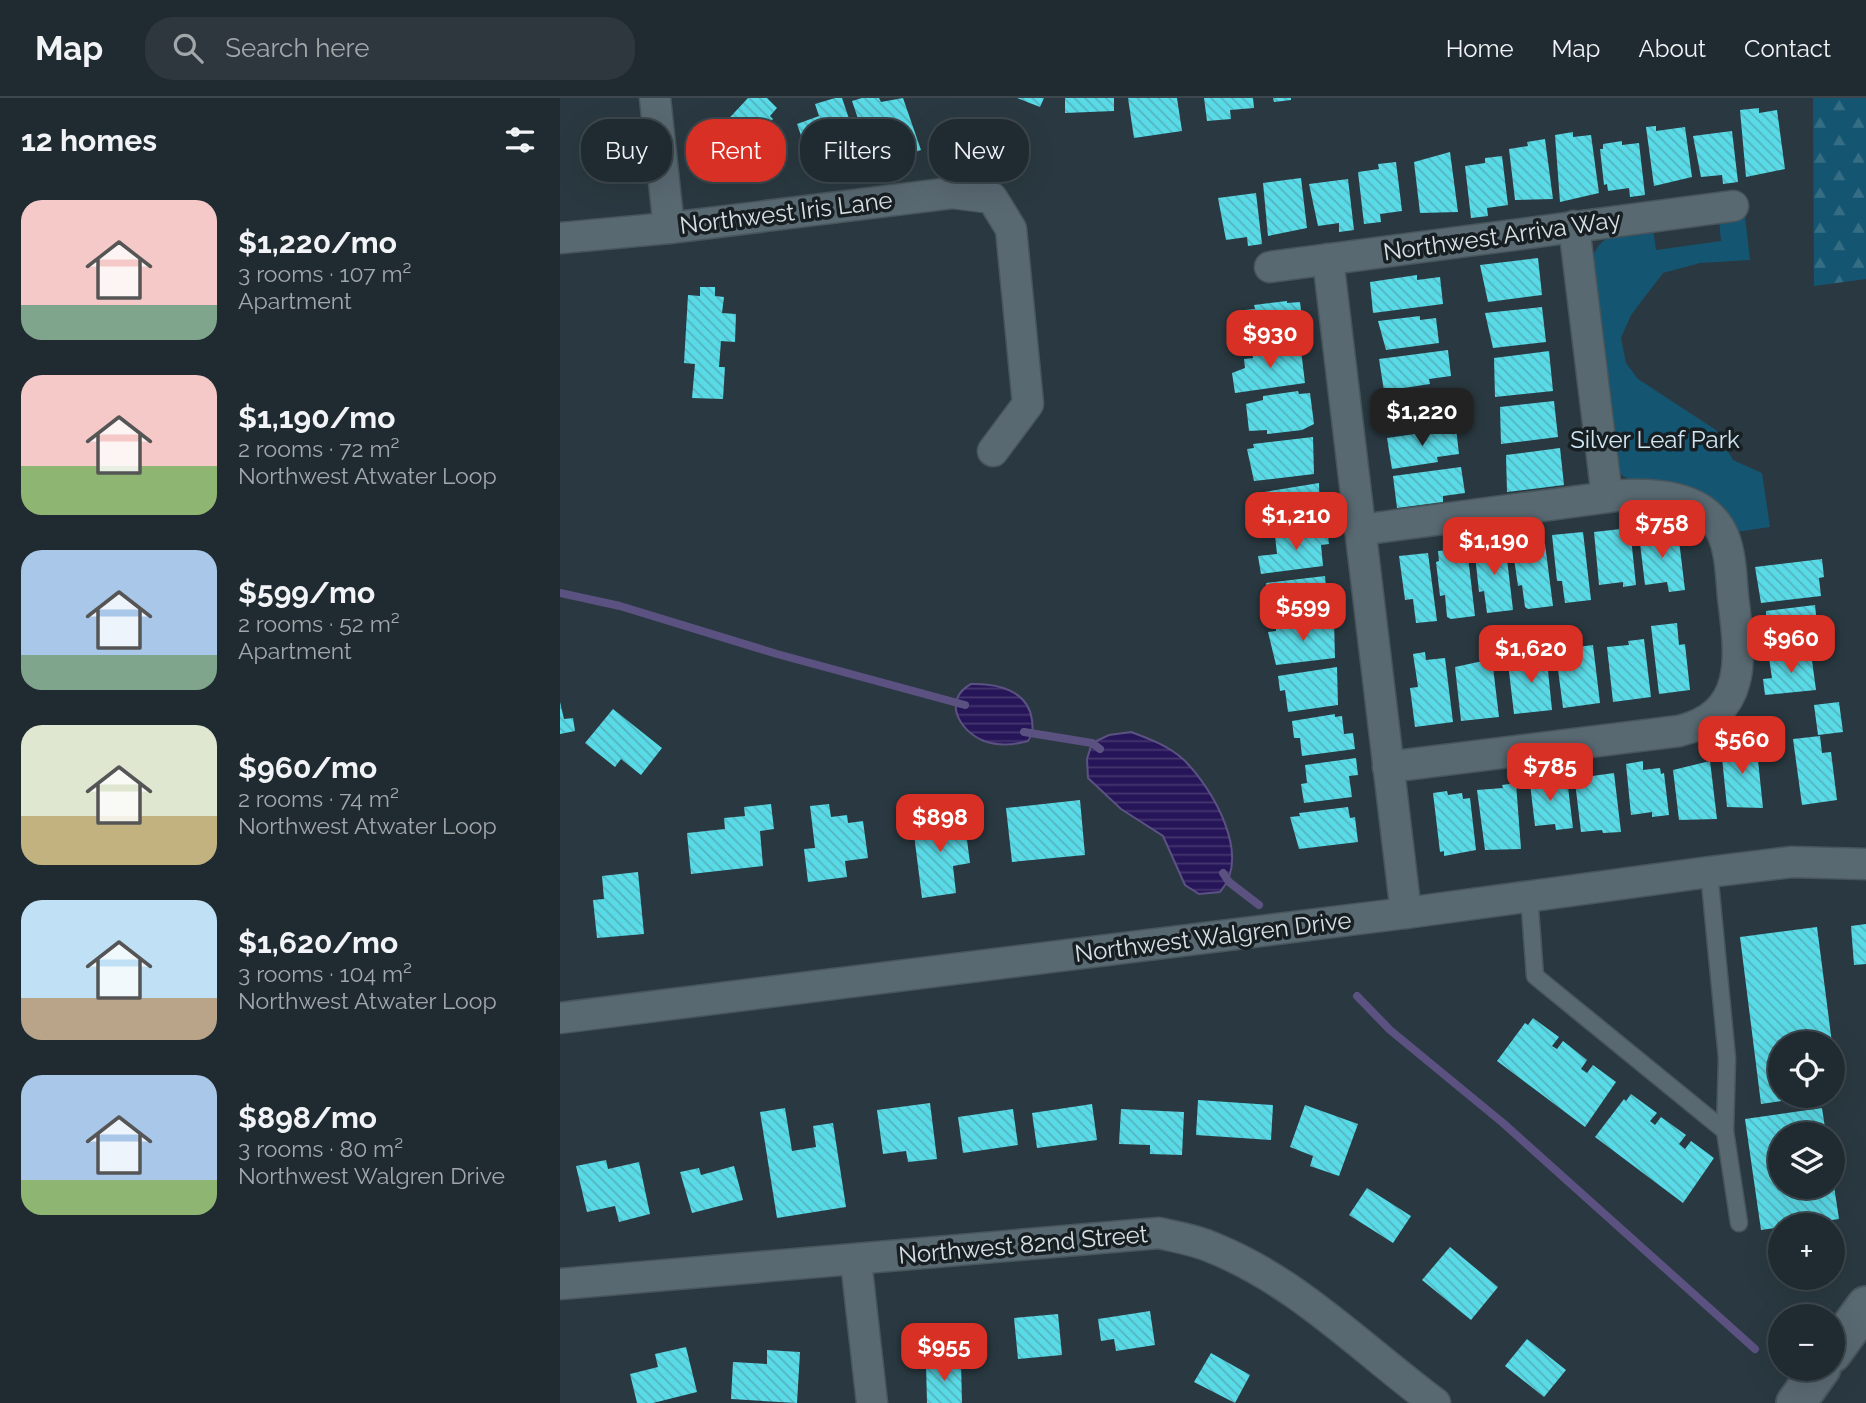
<!DOCTYPE html>
<meta charset="utf-8">
<style>
:root{--surface:#202b31;--page:#2d373d;--text:#f1f3f6;--muted:#a2a7ab;--line:#3d474d;--accent:#d93025}
body{margin:0;font-family:Raleway,sans-serif;background:var(--page);color:var(--text);height:100vh;display:flex;flex-direction:column;font-size:26px;white-space:nowrap}
*{box-sizing:border-box;margin:0}
p{font-size:23px;color:var(--muted)}
.icon{flex:none;width:38px;height:38px;fill:none;stroke:currentColor;stroke-width:2;stroke-linecap:round;stroke-linejoin:round}
.map{position:relative;flex:1;overflow:hidden}
.details{display:flex;flex-direction:column;background:var(--surface);width:560px}
.details>*{flex:none}
.guide{position:absolute;left:21px;top:21px;width:665px;height:63px;display:flex;gap:14px}
.fabs{position:absolute;left:1208px;top:933px;display:grid;gap:14px}
.fabs a{display:grid;place-items:center;width:77px;height:77px;border-radius:50%;background:var(--surface);box-shadow:0 7px 28px #0002,0 0 0 2px var(--line);font-size:35px}
.price{position:absolute;translate:-50% -60px;padding:0 16px;border-radius:14px;background:var(--accent);color:#fff;font-size:23px;line-height:46px;filter:drop-shadow(0 2px 4px #0008)}
.price::after{content:'';position:absolute;left:50%;top:42px;width:21px;height:16px;margin-left:-10px;background:inherit;clip-path:polygon(0 0,100% 0,50% 100%)}
.price.on{background:#222;color:#fff}
ul{padding:0;list-style:none}
li{display:flex;align-items:center;gap:21px;height:175px;padding:0 21px}
li span{display:grid;place-items:center;flex:none;width:196px;height:140px;border-radius:21px;color:#555}
li>.icon{margin-inline-start:auto}
span .icon{width:84px;height:84px;fill:#fffc;stroke-width:1}
li b{font-size:30px}
h2{display:flex;justify-content:space-between;align-items:center;height:84px;padding:0 21px;font-size:30px}
.tag{padding:0 24px;border-radius:28px;background:var(--surface);box-shadow:0 7px 28px #0002,0 0 0 2px var(--line);font-size:24px;line-height:63px}
.tag.on{background:var(--accent);color:#fff}
header{display:flex;align-items:center;gap:42px;box-sizing:border-box;height:98px;padding:0 35px;background:var(--surface);border-bottom:2px solid var(--line)}
header strong{font-size:33px}
nav{display:flex;gap:38px;margin-inline-start:auto;font-size:24px}
.search{width:490px;height:63px;background:var(--page);display:flex;align-items:center;gap:18px;box-sizing:border-box;padding:0 24px;border-radius:28px;color:var(--muted);font-size:26px}
main{display:flex;flex:1;min-height:0}
.map>svg:first-child{display:block}
</style>
<header>
<strong>Map</strong>
<div class="search"><svg class="icon" aria-label="search" viewBox="0 0 24 24"><circle cx="10" cy="10" r="6"/><path d="M15 15l6 6"/></svg>Search here</div>
<nav><a>Home</a><a>Map</a><a>About</a><a>Contact</a></nav>
</header>
<main>
<section class="details">
<h2>12 homes<svg class="icon" aria-label="filters" viewBox="0 0 24 24"><path d="M4 7h16M4 17h16"/><circle cx="9" cy="7" r="2"/><circle cx="15" cy="17" r="2"/></svg></h2>
<ul>
<li><span style="background:linear-gradient(#f6c9c9 75%,#7fa58c 0)"><svg class="icon" aria-label="home" viewBox="0 0 24 24"><path d="M3 11l9-7 9 7M6 9v11h12V9"/></svg></span><div><b>$1,220/mo</b><p>3 rooms · 107 m²</p><p>Apartment</p></div></li>
<li><span style="background:linear-gradient(#f6c9c9 65%,#8fb573 0)"><svg class="icon" aria-label="home" viewBox="0 0 24 24"><path d="M3 11l9-7 9 7M6 9v11h12V9"/></svg></span><div><b>$1,190/mo</b><p>2 rooms · 72 m²</p><p>Northwest Atwater Loop</p></div></li>
<li><span style="background:linear-gradient(#a9c7e8 75%,#7fa58c 0)"><svg class="icon" aria-label="home" viewBox="0 0 24 24"><path d="M3 11l9-7 9 7M6 9v11h12V9"/></svg></span><div><b>$599/mo</b><p>2 rooms · 52 m²</p><p>Apartment</p></div></li>
<li><span style="background:linear-gradient(#dfe7d0 65%,#c2b280 0)"><svg class="icon" aria-label="home" viewBox="0 0 24 24"><path d="M3 11l9-7 9 7M6 9v11h12V9"/></svg></span><div><b>$960/mo</b><p>2 rooms · 74 m²</p><p>Northwest Atwater Loop</p></div></li>
<li><span style="background:linear-gradient(#bfe0f5 70%,#b9a48a 0)"><svg class="icon" aria-label="home" viewBox="0 0 24 24"><path d="M3 11l9-7 9 7M6 9v11h12V9"/></svg></span><div><b>$1,620/mo</b><p>3 rooms · 104 m²</p><p>Northwest Atwater Loop</p></div></li>
<li><span style="background:linear-gradient(#a9c7e8 75%,#8fb573 0)"><svg class="icon" aria-label="home" viewBox="0 0 24 24"><path d="M3 11l9-7 9 7M6 9v11h12V9"/></svg></span><div><b>$898/mo</b><p>3 rooms · 80 m²</p><p>Northwest Walgren Drive</p></div></li>
</ul>
</section>
<div class="map">
<svg width="1306" height="1305" viewBox="0 0 1306 1305">
<defs>
<pattern id="forest-firs" width="22" height="20" patternUnits="userSpaceOnUse" patternTransform="scale(1.75)"><rect width="22" height="20" fill="#145571"/><path d="M5 1l3.5 6h-7zM16 11l3.5 6h-7z" fill="#356d85"/></pattern>
<pattern id="water-rules" width="6" height="5" patternUnits="userSpaceOnUse" patternTransform="scale(1.75)"><rect width="6" height="5" fill="#261558"/><path d="M0 2.5h6" fill="none" stroke="#453770"/></pattern>
<pattern id="building-back-hatch" width="6" height="6" patternUnits="userSpaceOnUse" patternTransform="scale(1.75)"><rect width="6" height="6" fill="#59dae7"/><path d="M-1 5l2 2M0 0l6 6M5-1l2 2" fill="none" stroke="#53b4be"/></pattern>
</defs>
<rect width="100%" height="100%" fill="#2a3941"/>
<!-- forest -->
<polygon fill="url(#forest-firs)" points="1253,0 1306,0 1306,181 1254,188"/>
<!-- park -->
<path fill="#145571" d="M1185,119L1190,162L1140,165L1103,175L1071,217L1061,240L1066,265L1078,281L1156,332L1173,362L1202,375L1210,429L1176,434L1061,377L1057,369L1033,158C1044,132 1067,134 1093,131L1096,152L1161,143L1159,122Z"/>
<!-- water -->
<g fill="url(#water-rules)" stroke="#5b5282" stroke-width="2">
<path d="M411,586C436,585 468,592 472,622C473,630 473,636 468,643C454,647 438,648 424,643C399,633 382,602 411,586Z"/>
<path d="M571,634C590,641 609,648 624,662C653,691 692,758 660,794L639,796L625,787L603,738L561,711L528,680L527,661L532,645L549,637Z"/>
</g>
<g fill="none" stroke-linecap="round" stroke-linejoin="round">
<!-- stream -->
<g stroke="#5b5282" stroke-width="8">
<polyline points="0,495 60,508 217,556 405,607"/>
<polyline points="464,634 532,645 540,651"/>
<polyline points="663,775 669,784 699,807"/>
<polyline points="797,898 830,932 943,1025 1195,1251"/>
</g>
</g>
<!-- building -->
<g fill="url(#building-back-hatch)">
<polygon points="188,0 207,0 217,10 210,18 213,21 184,52 160,30"/>
<polygon points="275,0 282,0 302,59 254,75 237,26 259,18 255,6"/>
<polygon points="302,0 319,0 321,4 343,0 361,52 340,59 337,50 311,59 292,3"/>
<polygon points="457,0 484,0 480,9"/>
<polygon points="505,0 554,0 554,13 505,15"/>
<polygon points="568,0 617,0 622,33 574,40"/>
<polygon points="644,0 693,0 694,10 670,12 671,21 647,23"/>
<polygon points="713,0 731,0 731,2 714,4"/>
<polygon points="1199,10 1199,15 1217,12 1225,71 1186,79 1180,12"/>
<polygon points="1096,28 1096,33 1125,29 1132,79 1094,88 1086,29"/>
<polygon points="1172,33 1178,84 1163,86 1162,77 1141,79 1133,38"/>
<polygon points="1013,34 1013,39 1031,37 1039,95 1000,104 995,37"/>
<polygon points="985,41 993,101 955,102 949,51 968,48 967,44"/>
<polygon points="1062,43 1062,47 1079,45 1085,97 1070,99 1069,90 1048,93 1047,86 1044,87 1040,51 1043,51 1043,46"/>
<polygon points="890,54 898,114 860,115 854,64"/>
<polygon points="942,58 948,107 927,110 928,118 911,120 905,68 925,65 925,60"/>
<polygon points="836,64 842,113 820,116 821,124 804,126 798,74 819,71 818,66"/>
<polygon points="741,80 747,130 708,138 703,85"/>
<polygon points="788,81 794,132 779,134 779,125 758,128 749,86"/>
<polygon points="696,95 702,146 688,148 687,139 666,142 658,100"/>
<polygon points="978,160 982,197 928,204 920,167"/>
<polygon points="857,177 857,182 880,179 883,206 813,215 810,184"/>
<polygon points="140,189 155,189 155,198 164,199 162,215 176,216 175,244 161,243 159,269 165,269 163,301 132,300 135,266 124,265 128,197 140,198"/>
<polygon points="727,203 727,205 740,204 744,235 682,245 679,218 686,217 685,212 695,211 694,207"/>
<polygon points="982,209 986,244 933,250 925,215"/>
<polygon points="860,218 860,222 876,220 879,245 826,252 818,223"/>
<polygon points="724,248 725,254 741,252 745,285 675,295 672,275 685,270 684,261 693,260 692,252"/>
<polygon points="888,252 891,278 869,281 870,286 824,293 819,261"/>
<polygon points="989,253 993,293 935,299 934,260"/>
<polygon points="738,293 739,296 750,295 754,326 742,332 707,336 707,332 689,333 686,306 703,302 703,298"/>
<polygon points="884,294 887,317 872,319 873,325 828,330 824,300"/>
<polygon points="994,303 998,339 941,346 940,309"/>
<polygon points="896,330 899,356 877,359 878,364 832,371 827,340"/>
<polygon points="753,339 754,376 694,383 687,351 694,350 693,346"/>
<polygon points="1000,350 1004,387 947,394 946,357"/>
<polygon points="901,369 905,395 883,398 883,404 837,410 833,378"/>
<polygon points="759,385 760,423 700,430 692,396"/>
<polygon points="1070,430 1076,487 1063,489 1063,484 1039,487 1034,434"/>
<polygon points="767,431 769,446 761,447 763,468 701,476 698,458 717,456 715,438"/>
<polygon points="1023,434 1031,502 1005,505 1002,483 997,483 992,437"/>
<polygon points="1118,434 1125,492 1109,494 1107,484 1085,487 1079,437"/>
<polygon points="973,441 974,447 985,446 993,508 968,511 965,509 962,487 958,488 953,454 956,453 955,443"/>
<polygon points="945,444 953,512 927,515 924,493 919,494 914,448"/>
<polygon points="907,450 915,518 891,521 887,519 885,497 880,498 876,464 879,463 878,453"/>
<polygon points="868,455 877,523 856,525 853,501 845,502 839,458"/>
<polygon points="1262,461 1264,479 1259,480 1261,498 1201,505 1195,469"/>
<polygon points="765,478 766,489 762,489 765,515 715,521 712,501 708,502 706,485"/>
<polygon points="1255,507 1259,544 1207,550 1206,513"/>
<polygon points="774,523 775,560 716,567 708,534 716,533 716,530"/>
<polygon points="1117,525 1119,547 1125,546 1130,592 1099,596 1091,528"/>
<polygon points="1084,541 1091,599 1053,604 1047,549 1069,547 1068,543"/>
<polygon points="1033,547 1040,605 1003,610 996,556 1019,553 1018,549"/>
<polygon points="986,553 992,612 954,616 948,565 971,562 970,555"/>
<polygon points="865,554 866,562 885,560 893,624 855,629 850,590 858,589 853,556"/>
<polygon points="1251,555 1256,592 1205,597 1203,581 1212,580 1209,560"/>
<polygon points="932,561 939,619 901,623 895,569"/>
<polygon points="777,569 778,607 728,614 725,592 720,593 718,578"/>
<polygon points="0,604 4,621 13,620 15,633 0,636"/>
<polygon points="1279,604 1283,634 1258,637 1254,607"/>
<polygon points="53,611 102,650 81,677 61,661 55,669 25,645"/>
<polygon points="775,616 775,619 782,618 784,636 793,635 795,651 742,658 740,640 734,640 732,623"/>
<polygon points="1260,638 1262,655 1271,654 1277,702 1242,707 1233,641"/>
<polygon points="1196,643 1203,710 1167,709 1161,650"/>
<polygon points="796,660 798,677 789,678 792,699 744,705 741,686 747,685 745,667"/>
<polygon points="1083,663 1083,672 1100,670 1101,676 1104,675 1109,717 1092,719 1092,714 1071,717 1066,666"/>
<polygon points="1150,663 1157,721 1119,722 1113,672"/>
<polygon points="986,675 987,685 1003,683 1004,690 1008,689 1013,730 996,732 995,726 975,728 969,677"/>
<polygon points="1054,675 1061,734 1043,735 1042,732 1021,734 1015,684 1018,680"/>
<polygon points="956,685 961,751 925,752 917,692 943,690 942,687"/>
<polygon points="887,693 888,697 902,695 903,701 910,700 916,752 884,758 884,753 880,754 873,695"/>
<polygon points="520,702 525,757 452,764 446,710"/>
<polygon points="211,706 214,731 200,733 203,768 131,776 127,735 165,731 164,720 185,718 184,709"/>
<polygon points="269,706 271,719 287,717 288,725 303,723 308,760 285,763 287,779 248,784 244,751 255,750 250,708"/>
<polygon points="788,709 790,720 795,719 798,744 739,751 730,719 740,718 739,715"/>
<polygon points="371,719 372,724 404,719 410,765 393,768 396,795 362,800 352,721"/>
<polygon points="78,774 84,836 37,840 33,802 44,801 42,778"/>
<polygon points="1306,826 1306,866 1294,867 1291,828"/>
<polygon points="1257,829 1272,945 1220,945 1220,998 1251,999 1201,1006 1180,839"/>
<polygon points="973,920 999,939 992,948 997,951 1003,943 1027,962 1021,971 1027,975 1033,967 1056,984 1025,1029 937,963 965,925 968,927"/>
<polygon points="1272,962 1278,996 1272,996"/>
<polygon points="1071,996 1097,1015 1090,1023 1095,1027 1101,1019 1126,1037 1119,1046 1125,1051 1131,1043 1154,1060 1123,1105 1035,1039 1064,1001 1066,1003"/>
<polygon points="638,1002 713,1007 711,1042 636,1037"/>
<polygon points="370,1005 377,1061 348,1064 346,1053 323,1056 317,1012"/>
<polygon points="532,1006 537,1042 477,1050 472,1015"/>
<polygon points="745,1007 798,1026 779,1078 750,1068 753,1058 730,1049"/>
<polygon points="225,1010 232,1053 256,1049 253,1028 273,1025 286,1109 217,1120 200,1014"/>
<polygon points="1262,1010 1266,1036 1220,1036 1220,1088 1274,1088 1279,1121 1201,1132 1185,1021"/>
<polygon points="453,1011 458,1047 403,1055 398,1019"/>
<polygon points="561,1011 624,1014 622,1057 590,1056 590,1047 559,1046"/>
<polygon points="46,1062 48,1071 79,1064 90,1116 59,1124 55,1108 27,1114 16,1068"/>
<polygon points="174,1068 183,1102 132,1115 120,1074 139,1070 141,1077"/>
<polygon points="807,1090 851,1118 833,1145 789,1117"/>
<polygon points="890,1149 938,1189 911,1222 862,1182"/>
<polygon points="590,1213 595,1247 556,1253 554,1241 541,1243 538,1221"/>
<polygon points="498,1216 502,1257 458,1261 454,1220"/>
<polygon points="967,1241 1006,1272 984,1299 945,1268"/>
<polygon points="126,1249 137,1294 93,1305 77,1305 70,1276 98,1269 95,1256"/>
<polygon points="207,1252 240,1254 237,1305 171,1301 173,1264 207,1266"/>
<polygon points="651,1255 690,1277 675,1305 634,1284"/>
<polygon points="401,1264 402,1305 367,1305 366,1266"/>
</g>
<g fill="none" stroke-linecap="round" stroke-linejoin="round">
<defs>
<g id="service">
<polyline points="969,797 975,878 1165,1033 1167,960 1149,774"/>
<polyline points="1165,1033 1179,1125"/>
</g>
<g id="minor">
<polyline points="95,0 109,130"/>
<polyline points="1014,128 1047,399"/>
<polyline points="0,140 109,130 392,95 432,100 451,131 468,306 433,353"/>
<polyline points="768,161 846,815"/>
<polyline points="710,169 1173,108"/>
<path d="M800,432L1064,397C1098,396 1140,398 1160,431C1171,450 1171,478 1173,499C1180,556 1190,616 1119,633L828,669"/>
<polyline points="0,920 846,815 1149,774 1232,764 1306,766"/>
<polyline points="296,1163 312,1305"/>
<path d="M0,1186L599,1135C616,1139 635,1142 651,1149C737,1183 802,1251 875,1305"/>
</g>
<g id="tertiary">
<polyline points="1272,1255 1306,1208"/>
<polyline points="1236,1305 1261,1270"/>
</g>
</defs>
<!-- service casing -->
<use href="#service" stroke="#48565c" stroke-width="19"/>
<!-- minor casing -->
<use href="#minor" stroke="#48565c" stroke-width="33"/>
<!-- tertiary casing -->
<use href="#tertiary" stroke="#48565c" stroke-width="42"/>
<!-- service -->
<use href="#service" stroke="#596972" stroke-width="16"/>
<!-- minor -->
<use href="#minor" stroke="#596972" stroke-width="30"/>
<!-- tertiary -->
<use href="#tertiary" stroke="#596972" stroke-width="38"/>
</g>
<g text-anchor="middle" stroke-width="7" stroke-linejoin="round" paint-order="stroke">
<!-- street labels -->
<g font-size="24" fill="#d7e0e5" stroke="#181f23">
<text transform="translate(226 115) rotate(-7)" y="8">Northwest Iris Lane</text>
<text transform="translate(942 138) rotate(-8)" y="8">Northwest Arriva Way</text>
<text transform="translate(653 839) rotate(-7)" y="8">Northwest Walgren Drive</text>
<text transform="translate(463 1147) rotate(-5)" y="8">Northwest 82nd Street</text>
</g>
<!-- park labels -->
<g font-size="24" fill="#d0e6f2" stroke="#181f23">
<text x="1095" y="350">Silver Leaf Park</text>
</g>
</g>
</svg>
<div class="fabs">
<a><svg class="icon" aria-label="locate" viewBox="0 0 24 24"><circle cx="12" cy="12" r="6"/><path d="M12 2v4M12 18v4M2 12h4M18 12h4"/></svg></a>
<a><svg class="icon" aria-label="layers" viewBox="0 0 24 24"><path d="M12 4l9 5-9 5-9-5zM3 14l9 5 9-5"/></svg></a>
<a>+</a>
<a>−</a>
</div>
<b class="price" style="left:710px;top:272px">$930</b>
<b class="price on" style="left:862px;top:350px">$1,220</b>
<b class="price" style="left:736px;top:454px">$1,210</b>
<b class="price" style="left:1102px;top:462px">$758</b>
<b class="price" style="left:934px;top:479px">$1,190</b>
<b class="price" style="left:743px;top:545px">$599</b>
<b class="price" style="left:1231px;top:577px">$960</b>
<b class="price" style="left:971px;top:587px">$1,620</b>
<b class="price" style="left:1182px;top:678px">$560</b>
<b class="price" style="left:990px;top:705px">$785</b>
<b class="price" style="left:380px;top:756px">$898</b>
<b class="price" style="left:384px;top:1285px">$955</b>
<div class="guide">
<a class="tag">Buy</a>
<a class="tag on">Rent</a>
<a class="tag">Filters</a>
<a class="tag">New</a>
</div>
</div>
</main>
